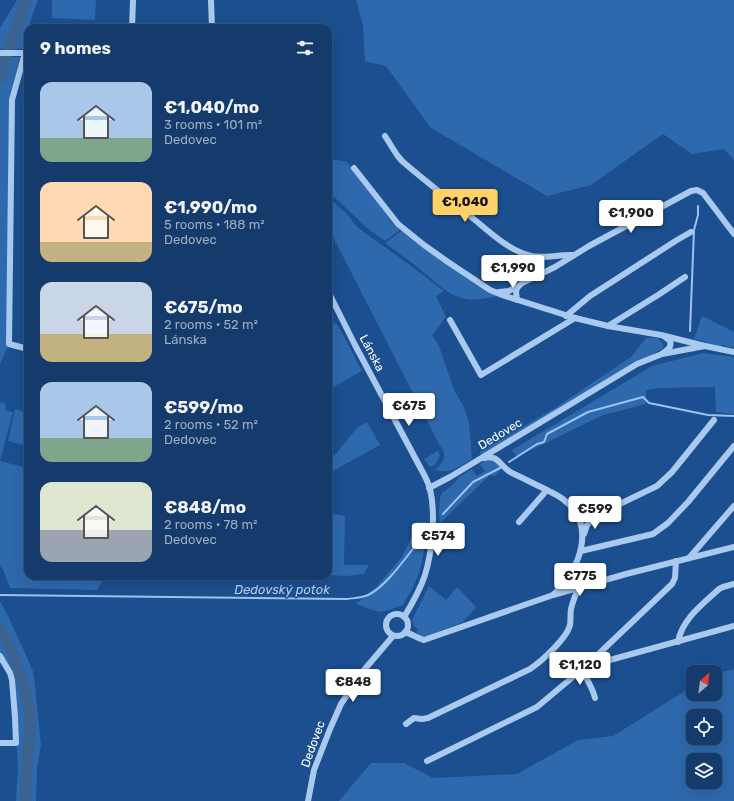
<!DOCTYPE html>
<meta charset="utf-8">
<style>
:root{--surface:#143b6b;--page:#1d4271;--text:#f1f3f6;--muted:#9dadc1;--line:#33557e;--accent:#ffd166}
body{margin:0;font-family:Rubik,sans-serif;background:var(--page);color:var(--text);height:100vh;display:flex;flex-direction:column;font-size:15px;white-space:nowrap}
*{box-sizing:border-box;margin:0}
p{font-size:13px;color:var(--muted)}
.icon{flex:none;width:22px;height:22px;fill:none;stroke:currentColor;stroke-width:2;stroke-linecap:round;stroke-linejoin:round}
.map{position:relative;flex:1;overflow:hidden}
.side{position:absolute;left:24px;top:24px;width:308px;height:556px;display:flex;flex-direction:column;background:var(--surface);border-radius:12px;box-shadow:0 4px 16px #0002,0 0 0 1px var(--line)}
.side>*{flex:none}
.needle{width:26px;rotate:28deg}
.buttons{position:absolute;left:686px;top:665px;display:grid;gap:8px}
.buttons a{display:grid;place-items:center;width:36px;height:36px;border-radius:8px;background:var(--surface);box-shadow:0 4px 16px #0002,0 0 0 1px var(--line);font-size:20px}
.price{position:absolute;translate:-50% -34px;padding:0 9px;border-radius:4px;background:#fff;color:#222;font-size:13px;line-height:26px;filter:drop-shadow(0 1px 2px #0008)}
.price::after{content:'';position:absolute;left:50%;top:24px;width:12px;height:9px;margin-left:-6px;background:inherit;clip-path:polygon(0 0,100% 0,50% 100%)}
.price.active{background:var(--accent);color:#111}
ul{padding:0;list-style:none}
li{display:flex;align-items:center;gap:12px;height:100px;padding:0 16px}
li span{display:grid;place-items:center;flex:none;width:112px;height:80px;border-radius:12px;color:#555}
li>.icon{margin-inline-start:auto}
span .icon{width:48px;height:48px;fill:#fffc;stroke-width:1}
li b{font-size:17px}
h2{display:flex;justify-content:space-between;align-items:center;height:48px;padding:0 16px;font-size:17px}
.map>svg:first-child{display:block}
</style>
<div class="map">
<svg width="734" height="801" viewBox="0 0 734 801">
<rect width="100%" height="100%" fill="#1b4f8f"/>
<!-- green -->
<g fill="#2e69ad" fill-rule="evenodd">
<polygon points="17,0 38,0 31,19 29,28 28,28 28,35 26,49 0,49 0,28"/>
<polygon points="52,0 96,0 95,20 52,18"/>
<polygon points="356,0 734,0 734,160 724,149 692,154 663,134 591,185 547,196 431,128 386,66 365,61 363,26"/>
<polygon points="0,57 24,57 12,100 9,344 0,364"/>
<polygon points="328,160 337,160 347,162 395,226 401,229 385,241 366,227 328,191"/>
<path d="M328,198L337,205L345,212L357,227L403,260L444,291L436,296L446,317L432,335L439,346L454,390L464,407L469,423L472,459C459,467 451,474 435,470C442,463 449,456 440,446L328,227Z"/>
<path d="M404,229L502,295C492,297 475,301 466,299C448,296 435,281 422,271C410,261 397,252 385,243Z"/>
<polygon points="702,316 734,332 734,348 722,345 721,347 706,343 706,342 694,339"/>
<polygon points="328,319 337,325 340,329 362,371 328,390"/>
<polygon points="646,338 657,338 663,343 663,348 482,458 480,452 555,408 631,357"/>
<polygon points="703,353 734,357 734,414 716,412 715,387 660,388 646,390 646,404 603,415 517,457 512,450 652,366"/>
<polygon points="0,402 6,404 5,410 13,412 0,461 28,468 28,576 103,576 103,579 97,590 10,588 4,572 0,565"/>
<polygon points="15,409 28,413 28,446 8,441"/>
<polygon points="367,422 380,445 333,471 329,462 357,428"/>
<path d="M438,451L440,455C438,460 436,465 431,467L429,466L424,459Z"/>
<polygon points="487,459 493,460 502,468 495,476 490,475 440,523 439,512 440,498 442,493 453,485 459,477 472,469 477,476 485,471 480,464"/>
<polygon points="328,513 345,516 344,565 369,565 364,574 347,576 328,575"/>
<path d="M426,521C425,541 424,564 415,583C412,590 407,597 403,605C400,606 383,612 381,612C374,611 362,606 356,604L376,587L402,557L416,528V522Z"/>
<polygon points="429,586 446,600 457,587 476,607 463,622 427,636 422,636 416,632 418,630 413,624 412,620"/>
<polygon points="0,601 8,616 33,671 35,687 41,745 37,768 36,801 16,801 18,768 13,688 0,656"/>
<path d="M734,669V801H339L371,763H404L433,778L517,774L578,740L613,736L693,686V694H715V674ZM693,716H715V738H693ZM693,760H715V782H693Z"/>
</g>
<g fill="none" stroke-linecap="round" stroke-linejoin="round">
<!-- stream -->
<g stroke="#9cc4f0" stroke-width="2">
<polyline points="690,331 694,230 698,215 698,206"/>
<polyline points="509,462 537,444 544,442 547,434 588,412 643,397 649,403 708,415 734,416"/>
<polyline points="443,514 473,482 500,468"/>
<path d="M0,595L347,599C354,598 361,598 368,595C385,588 407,556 419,541"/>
</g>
<!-- river -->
<g stroke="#3c6290" stroke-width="11">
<polyline points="0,79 4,62 26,0"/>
<polyline points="0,629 10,647 16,662 25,689 30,711 30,725 25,801"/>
</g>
<!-- minor -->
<g stroke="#a9c9ee" stroke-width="6">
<polyline points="211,0 212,28"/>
<polyline points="132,28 133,0"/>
<polyline points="0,53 28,53"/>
<polyline points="25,53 12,100 9,344 28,349"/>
<path d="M385,136L397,155L402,161C424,180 447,198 470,216C488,230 507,250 531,256C545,259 560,254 574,255"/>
<polyline points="354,168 398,224 424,245 448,262 490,290 502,295 575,318 608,326 661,335 705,346"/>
<path d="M328,291L355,345L421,469C425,476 428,482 430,489C436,514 432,552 425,575C420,590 412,604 404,617"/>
<polyline points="499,292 509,291 518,286"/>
<polyline points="517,300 516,292 517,288 522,283 555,267 589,246 691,191 697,190 703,193 734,234"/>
<polyline points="566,316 590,296 677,240 691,232"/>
<polyline points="450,320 481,375 575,318"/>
<polyline points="608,326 658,295 685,277"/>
<path d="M663,353C668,350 672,347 670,341L665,337"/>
<path d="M484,458C499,454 500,467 512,473C523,478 534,484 545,489C552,493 558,495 564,500C597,525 580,570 554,594"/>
<polyline points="429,488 450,477 637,364 662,354 705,346 734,352"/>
<path d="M576,512C583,516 587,518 595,516L657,486L672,472L714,420"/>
<polyline points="519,522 547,490"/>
<polyline points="584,534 587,525 595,516"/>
<polyline points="581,551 653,534 668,523 688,502 734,446"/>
<polyline points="689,558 734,506"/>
<circle cx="397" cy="625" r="11"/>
<path d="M405,632C412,634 417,638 424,640L553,595L626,574L734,547"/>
<path d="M678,642C682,619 703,604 719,589L723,587L734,584"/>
<polyline points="0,656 10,673 12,680 15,717 16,743 0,743"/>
<polyline points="588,666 734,626"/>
<path d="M582,669C586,679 593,688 595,698"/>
<path d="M406,724L414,718L422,719L428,718L530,669C542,661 567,638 570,625C571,619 570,614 571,609C573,601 575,595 579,588"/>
<polyline points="427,761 537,707 586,666 672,584 675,578 676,561"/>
<polyline points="308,801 314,770 330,729 341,704 364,670 393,636"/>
</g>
</g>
<g text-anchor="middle" stroke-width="3" stroke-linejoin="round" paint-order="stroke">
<!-- street labels -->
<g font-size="12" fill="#fff" stroke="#1b4f8f">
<text transform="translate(372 353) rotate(62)" y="4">Lánska</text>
<text transform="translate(500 434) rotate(-31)" y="4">Dedovec</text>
<text transform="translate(313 744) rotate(-70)" y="4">Dedovec</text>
</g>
<!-- water labels -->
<g font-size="13" font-style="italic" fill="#b5d3f5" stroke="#1b4f8f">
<text x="282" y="594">Dedovský potok</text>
</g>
</g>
</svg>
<div class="buttons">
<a><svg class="needle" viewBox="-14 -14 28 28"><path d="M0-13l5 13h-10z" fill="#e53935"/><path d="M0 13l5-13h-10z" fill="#9dadc1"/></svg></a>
<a><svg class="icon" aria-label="locate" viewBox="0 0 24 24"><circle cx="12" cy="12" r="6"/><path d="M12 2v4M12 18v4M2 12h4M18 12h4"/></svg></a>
<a><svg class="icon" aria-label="layers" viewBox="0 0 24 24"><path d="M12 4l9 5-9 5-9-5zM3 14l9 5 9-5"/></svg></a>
</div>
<b class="price active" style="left:465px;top:223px">€1,040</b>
<b class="price" style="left:631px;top:234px">€1,900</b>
<b class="price" style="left:513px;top:289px">€1,990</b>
<b class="price" style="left:409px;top:427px">€675</b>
<b class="price" style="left:595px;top:530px">€599</b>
<b class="price" style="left:438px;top:557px">€574</b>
<b class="price" style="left:580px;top:597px">€775</b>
<b class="price" style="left:580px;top:686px">€1,120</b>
<b class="price" style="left:353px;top:703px">€848</b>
<section class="side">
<h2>9 homes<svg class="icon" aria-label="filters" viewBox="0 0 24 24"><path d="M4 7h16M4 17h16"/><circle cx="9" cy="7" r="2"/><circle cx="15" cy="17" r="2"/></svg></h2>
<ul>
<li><span style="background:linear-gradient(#a9c7e8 70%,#7fa58c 0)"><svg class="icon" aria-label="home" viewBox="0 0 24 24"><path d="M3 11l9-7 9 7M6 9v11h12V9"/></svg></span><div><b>€1,040/mo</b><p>3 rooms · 101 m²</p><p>Dedovec</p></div></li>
<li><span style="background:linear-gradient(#ffd9b3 75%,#c2b280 0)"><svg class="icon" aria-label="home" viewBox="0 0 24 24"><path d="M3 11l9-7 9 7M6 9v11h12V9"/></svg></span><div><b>€1,990/mo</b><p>5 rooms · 188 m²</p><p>Dedovec</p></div></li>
<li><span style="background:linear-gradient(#c9d6e8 65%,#c2b280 0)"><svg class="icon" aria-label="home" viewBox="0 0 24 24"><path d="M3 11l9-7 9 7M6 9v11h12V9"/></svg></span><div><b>€675/mo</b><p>2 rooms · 52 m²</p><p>Lánska</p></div></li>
<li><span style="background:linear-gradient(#a9c7e8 70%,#7fa58c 0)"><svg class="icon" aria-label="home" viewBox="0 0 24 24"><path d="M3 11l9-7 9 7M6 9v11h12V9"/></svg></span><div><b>€599/mo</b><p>2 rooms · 52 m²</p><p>Dedovec</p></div></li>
<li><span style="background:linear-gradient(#dfe7d0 60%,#9aa5b1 0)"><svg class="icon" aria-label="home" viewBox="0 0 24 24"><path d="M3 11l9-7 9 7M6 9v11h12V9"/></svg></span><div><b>€848/mo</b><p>2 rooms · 78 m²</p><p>Dedovec</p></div></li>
</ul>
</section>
</div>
